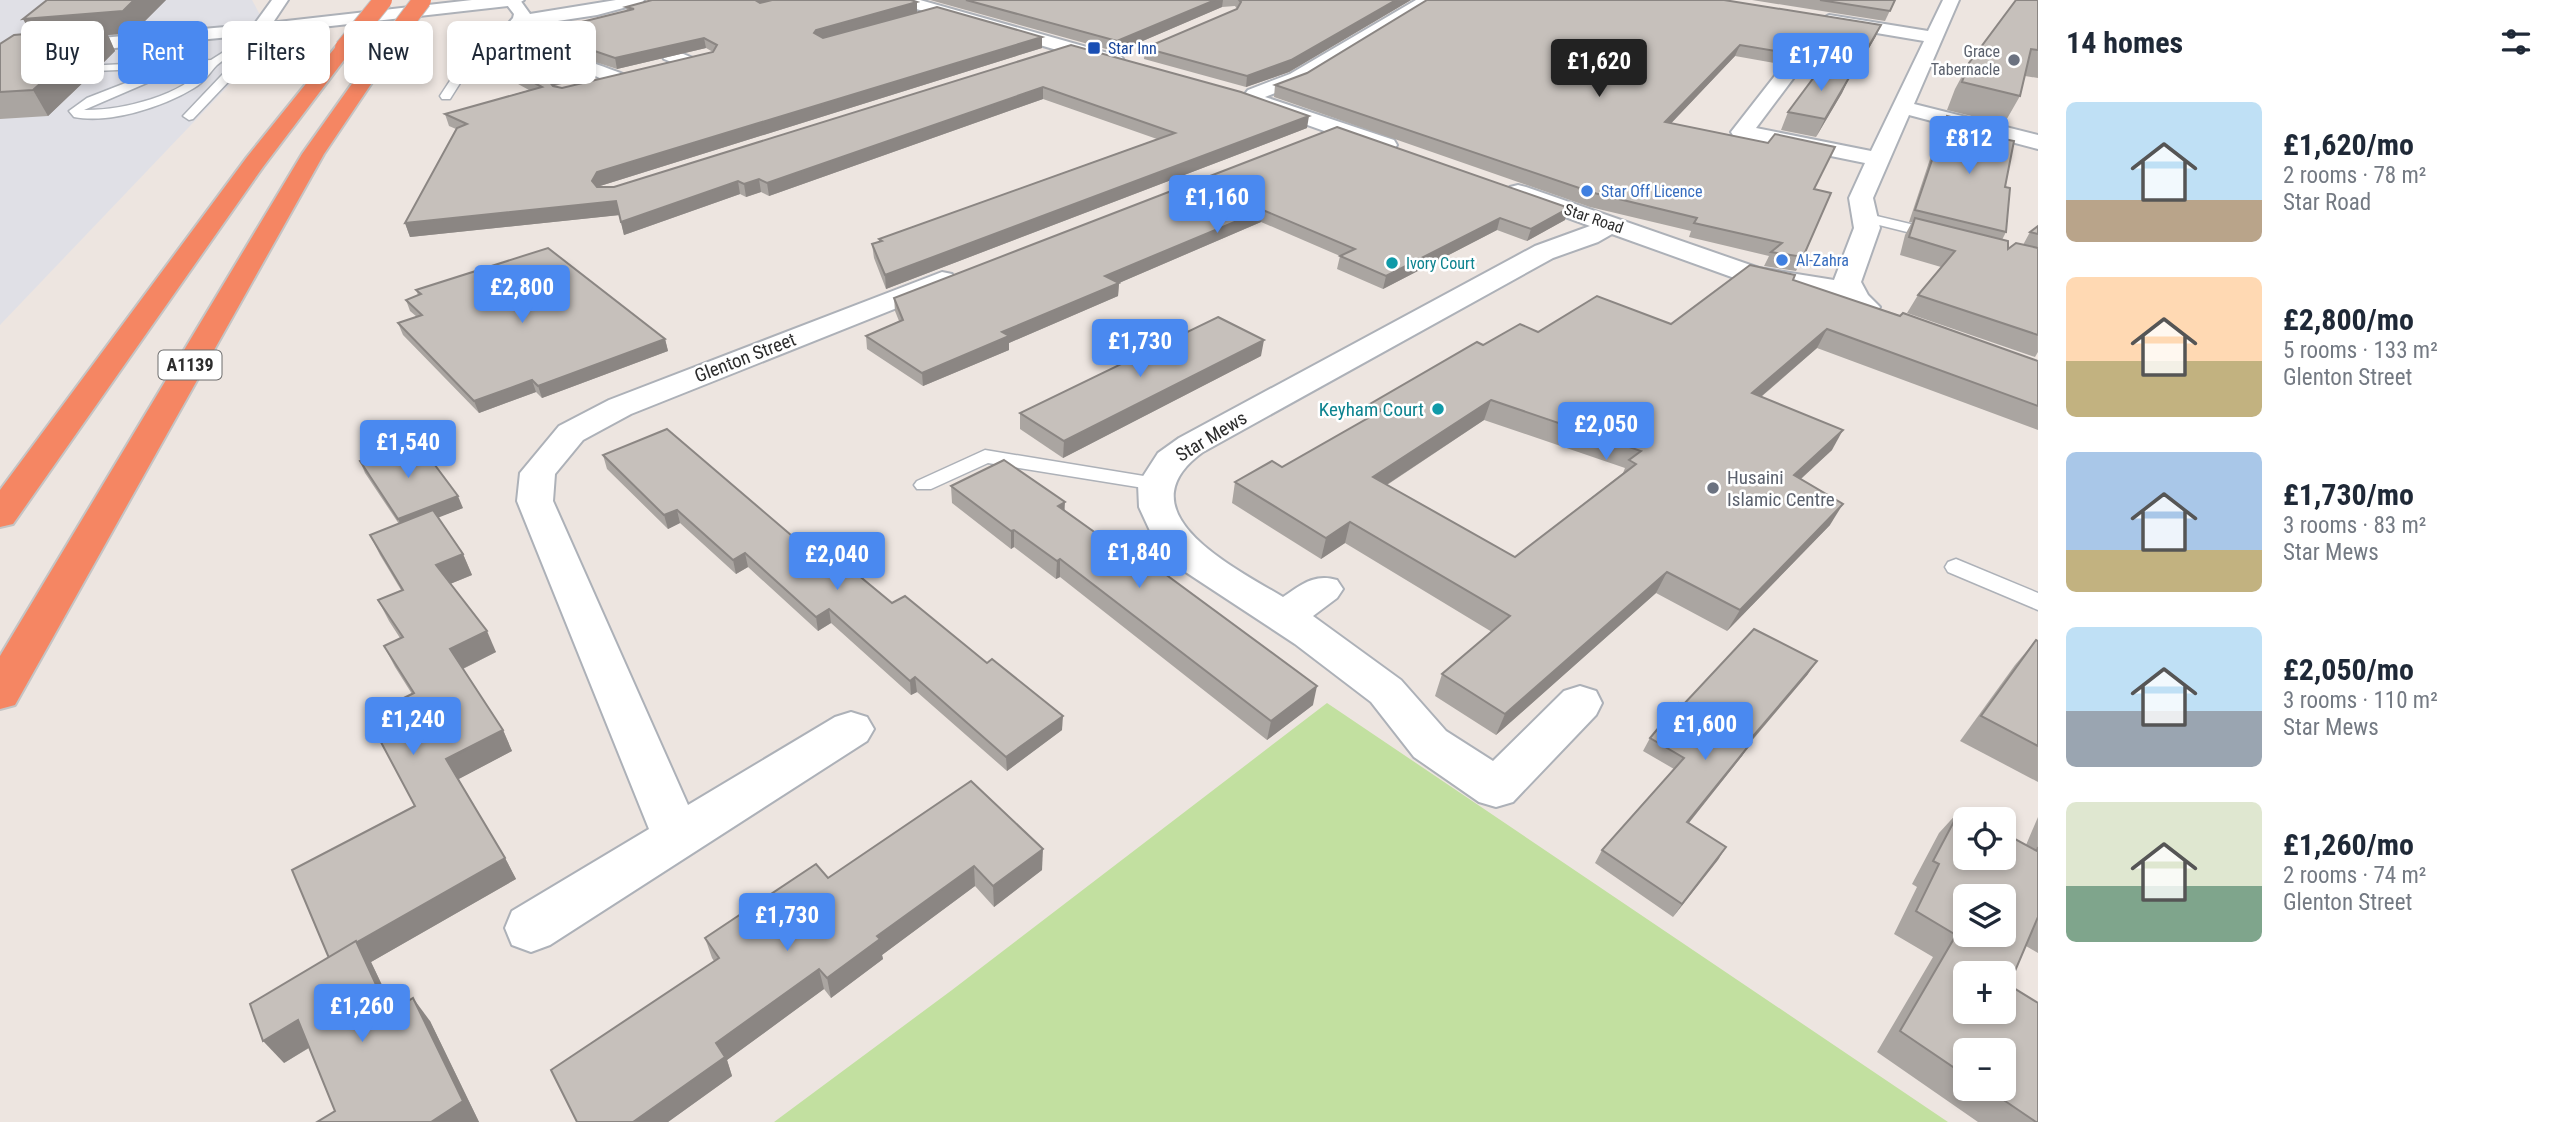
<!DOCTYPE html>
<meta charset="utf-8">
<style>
:root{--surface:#fff;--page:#f6f6f7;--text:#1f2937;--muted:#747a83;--accent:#4a89f0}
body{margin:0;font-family:"Roboto Condensed",sans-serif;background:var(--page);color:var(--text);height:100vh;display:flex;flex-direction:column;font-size:26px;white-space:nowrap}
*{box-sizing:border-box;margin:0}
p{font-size:23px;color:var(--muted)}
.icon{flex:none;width:38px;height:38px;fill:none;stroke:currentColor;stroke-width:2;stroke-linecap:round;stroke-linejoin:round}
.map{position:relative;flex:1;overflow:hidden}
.drawer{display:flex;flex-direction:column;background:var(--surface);width:525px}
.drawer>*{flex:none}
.top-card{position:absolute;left:21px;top:21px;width:665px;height:63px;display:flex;gap:14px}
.fabs{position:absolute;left:1953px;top:807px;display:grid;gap:14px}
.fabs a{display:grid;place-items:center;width:63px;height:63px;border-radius:10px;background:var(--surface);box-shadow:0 4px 10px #0003;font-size:35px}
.price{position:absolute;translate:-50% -60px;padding:0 16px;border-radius:7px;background:var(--accent);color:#fff;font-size:23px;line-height:46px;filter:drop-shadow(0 2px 4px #0008)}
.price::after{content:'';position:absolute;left:50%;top:42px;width:21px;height:16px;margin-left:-10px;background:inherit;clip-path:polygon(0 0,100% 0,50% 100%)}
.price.active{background:#222;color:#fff}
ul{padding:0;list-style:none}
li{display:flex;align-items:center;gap:21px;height:175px;padding:0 28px}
li span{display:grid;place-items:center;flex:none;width:196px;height:140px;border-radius:10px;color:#555}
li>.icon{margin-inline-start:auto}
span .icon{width:84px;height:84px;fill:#fffc;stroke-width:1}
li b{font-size:30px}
h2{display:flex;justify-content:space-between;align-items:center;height:84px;padding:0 28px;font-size:30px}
.chip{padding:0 24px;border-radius:10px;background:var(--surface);box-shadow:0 4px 10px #0003;font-size:24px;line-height:63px}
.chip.active{background:var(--accent);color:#fff}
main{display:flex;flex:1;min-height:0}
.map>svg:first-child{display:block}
</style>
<main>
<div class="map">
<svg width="2038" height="1122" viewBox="0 0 2038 1122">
<rect width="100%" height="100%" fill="#ede5e0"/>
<!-- industrial -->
<polygon fill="#e0e0e6" points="0,0 252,0 273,39 0,325"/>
<!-- green -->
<polygon fill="#c2e0a0" points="1327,703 1948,1122 774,1122 952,990"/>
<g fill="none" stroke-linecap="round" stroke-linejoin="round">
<defs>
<g id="lane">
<polygon points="511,24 520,26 484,45 450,99 442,99 440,96 476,41 483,35"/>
<path d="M252,34L261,36L249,60L193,119L189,120L183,116L240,56L245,47C236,53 225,58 217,65C209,73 205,82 194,88C163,107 110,124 74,117L69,111L87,98L164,68L71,72L65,69L67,67L163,62L167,63V67L187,60L193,63L84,110C119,111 184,96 205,66L196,65V61L211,60Z"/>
<polygon points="1864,213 1944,232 1947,235 1939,240 1859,220 1857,217"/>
<polygon points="985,450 1156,478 1163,480 1166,484 1163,488 1156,490 988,463 931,489 917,489 914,485 917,481"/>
<polygon points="1956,559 2038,593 2038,610 1948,572 1945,567 1948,562"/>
</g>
<g id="street">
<polygon points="272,0 288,0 266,33 254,33 251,29"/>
<path d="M520,0L530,14L616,0H644L642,3L597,15L525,26C553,50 589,61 623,74L626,78L623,82H609L527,46L506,26L513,18L514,14L504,1Z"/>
<polygon points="894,0 920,0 1122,57 1124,61 1122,65 1108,65 896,3"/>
<polygon points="1416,0 1436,0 1304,82 1265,97 1394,140 1397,145 1394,150 1378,150 1254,106 1251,102 1253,99 1245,94 1248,90 1290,74"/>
<path d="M1943,0H1959L1914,104L2038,135V149L1909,115L1873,198L1880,228L1861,282L1868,295L1880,307L1876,313C1860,317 1849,311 1840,297L1778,289L1740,280L1612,234L1598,242L1553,258L1203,452C1120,512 1235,568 1283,597C1301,585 1314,573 1337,580L1343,589L1337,598L1313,616L1401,680L1446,731L1493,761L1564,691L1580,686L1596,691L1602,703L1596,715L1513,802L1496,807L1479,802L1414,757L1371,702L1295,644L1175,565L1151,533L1139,507L1138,484L1158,453L1179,438L1535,246L1590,226L1510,197L1506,192L1510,187L1518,185L1526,187L1759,268L1834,280L1854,228L1849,198L1865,163L1742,138L1734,137L1731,132L1781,68L1788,66L1798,72L1756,128L1871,151L1924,41L1829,25L1820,20L1829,15L1928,31Z"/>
<polygon points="671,49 693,58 695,62 686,68 664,59 662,55 664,51"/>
<polygon points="942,272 952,274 956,280 952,286 631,414 583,440 555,474 553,501 688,805 835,717 851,712 867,717 874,729 867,741 550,945 531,952 512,945 505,928 512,911 649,829 517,501 520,473 559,426 609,400"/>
</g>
<polygon id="secondary" points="472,0 524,0 516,5 260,34 0,59 0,47 260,24"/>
<g id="highway">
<polygon points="389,39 398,44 324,154 15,705 0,709 0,656 302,154 383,40"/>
<polygon points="344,43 353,48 350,52 263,167 13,524 0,527 0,490 247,157 338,44"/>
</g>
</defs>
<!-- lane casing -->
<use href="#lane" stroke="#adb1b8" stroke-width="3"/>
<!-- street casing -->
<use href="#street" stroke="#adb1b8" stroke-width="4"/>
<!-- secondary casing -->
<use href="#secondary" stroke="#adb1b8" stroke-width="4"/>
<!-- highway casing -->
<use href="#highway" stroke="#c4c4c4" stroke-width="4"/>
<!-- lane -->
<use href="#lane" fill="#fff" fill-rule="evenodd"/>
<!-- street -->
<use href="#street" fill="#fff" fill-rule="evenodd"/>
<!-- secondary -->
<use href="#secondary" fill="#fff" fill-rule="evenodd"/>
<!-- highway -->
<use href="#highway" fill="#f58663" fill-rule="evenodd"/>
<defs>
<g id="highway-bridge">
<polyline points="389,44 422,0"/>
<polyline points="344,48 383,0"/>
</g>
</defs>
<!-- highway-bridge casing -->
<use href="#highway-bridge" stroke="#c4c4c4" stroke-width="20" stroke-linecap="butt"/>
<!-- highway-bridge -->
<use href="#highway-bridge" stroke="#f58663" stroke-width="18"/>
</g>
<!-- wall -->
<g fill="#aaa5a1" fill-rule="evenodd">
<polygon points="47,0 166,0 133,33 108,35 115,51 104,62 87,64 92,74 48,116 0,119 0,44 31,33"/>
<polygon points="930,0 1411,0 1289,72 1246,87 1144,59 1145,48 1237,9 1235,6 1222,7 1117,52"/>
<polygon points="1752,0 1895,0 1885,21"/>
<polygon points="2038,0 2038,78 2025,76 2020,96 2004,124 1947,110 1955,89 1969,63"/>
<polygon points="626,7 917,12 886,21 1042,37 1042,48 600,186 599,187 614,187 1071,45 1307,128 886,289 874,258 872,244 879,242 879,239 1157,139 1043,99 769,196 761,192 746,197 740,194 624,235 619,215 410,237 405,223 456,129 449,126 445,114 529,90 507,78 503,66 510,65 502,60 499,49 589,76 555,86 562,88 713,52 706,48 617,69 583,58 551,41 549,30 627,11"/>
<polygon points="1876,36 1852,77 1850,76 1842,93 1816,137 1781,130 1788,112 1819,71 1735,56 1671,123 1814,189 1803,257 1796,271 1764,266 1769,256 1689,237 1691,231 1590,207 1274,97 1275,85 1307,73"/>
<polygon points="1947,116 2004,139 2006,232 2002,240 2008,249 2023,245 2030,232 2038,226 2038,352 2035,357 1907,313 1918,295 1941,267 1900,255 1905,235 1912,222 1909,222 1941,126"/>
<polygon points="1337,127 1565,220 1527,241 1497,230 1383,289 1337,269 1340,256 1261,222 1119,283 1118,296 1009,343 1009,350 923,386 867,349 866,336 899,321 895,311 894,298"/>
<path d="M1793,280L2038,361V430L1817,348L1761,397L1832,450L1801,479L1830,525L1727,631L1656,593L1496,735L1435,696L1442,674L1492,632L1345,543L1321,559L1232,503L1235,482L1282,467L1366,419L1370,404L1483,345L1538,332L1671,324ZM1484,420L1625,468L1623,473L1515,557L1387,485Z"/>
<polygon points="416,290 665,339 668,351 542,398 536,392 479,413 403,335 398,323 417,317 410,311 406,300 418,295"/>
<polygon points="1261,356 1063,458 1020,429 1020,413"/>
<polygon points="603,455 805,547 892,603 1062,730 1007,771 917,692 911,695 831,623 818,631 748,567 736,574 680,523 668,529 607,469"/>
<polygon points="360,461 463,508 438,517 463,554 472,575 450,584 496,652 463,669 503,730 512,751 458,779 505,858 516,879 371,962 394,1010 430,1021 479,1122 317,1122 335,1111 309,1048 284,1063 329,958 415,806 412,694 395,667 384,646 400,638 389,621 378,600 401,590 380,555 370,535 399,524 365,473"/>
<polygon points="951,486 1064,510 1313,705 1267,740 1060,577 1056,579 1014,547 1011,549 952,503"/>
<polygon points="2036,640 2038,641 2038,782 1960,741 2015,665"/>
<polygon points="1808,674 1750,743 1742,756 1689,823 1726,847 1673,917 1595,863 1602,850 1674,769 1643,751 1650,738 1683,705"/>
<polygon points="971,781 1042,870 994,907 975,886 882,955 883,959 831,998 824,989 727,1060 732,1076 668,1122 714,961 712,958 705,938 828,878"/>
<path d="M1960,810L2026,845L2038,817V953L2026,946L2009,985L2038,1122H1978L1877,1052L1933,957L1894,934L1917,887L1912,884L1939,833ZM1965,1050L2004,1088H1965Z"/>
</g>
<!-- shaded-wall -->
<g fill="#8b8683">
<polygon points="134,0 166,0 133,33 108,35 115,51 104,62 87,64 92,74 48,116 33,90 49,45 35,41 23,19"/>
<polygon points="752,0 772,0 753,9"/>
<polygon points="1215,0 1223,0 1222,7 1117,52 1117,41"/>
<polygon points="1396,0 1411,0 1289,72 1246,87 1247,76"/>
<polygon points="917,2 917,12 817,40 814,33 816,30"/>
<polygon points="1881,25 1876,36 1852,77 1858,65"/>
<polygon points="1042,37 1042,48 600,186 595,195 592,181 597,172"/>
<polygon points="704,38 706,48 617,69 615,58"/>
<polygon points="1740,45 1735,56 1661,134 1665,122"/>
<polygon points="586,65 589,76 555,85 552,93 549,81 552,74"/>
<polygon points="1850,76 1842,93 1816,137 1825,119"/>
<polygon points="1043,87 1043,99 769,196 767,183"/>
<polygon points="1309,116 1307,128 886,289 885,275"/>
<polygon points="759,179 761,192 746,197 744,184"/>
<polygon points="738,181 740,194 624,235 621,222"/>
<polygon points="616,201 620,215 410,237 405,223"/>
<polygon points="1569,208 1565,220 1527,241 1531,229"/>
<polygon points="1263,210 1261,222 1105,289 1105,276"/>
<polygon points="1500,218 1497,230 1383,289 1386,276"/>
<polygon points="1119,283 1118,296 1009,343 1009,350 923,386 922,373 1002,332"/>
<polygon points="1827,329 1817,348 1742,413 1752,393"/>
<polygon points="665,339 668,351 542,398 538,386"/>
<polygon points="1264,340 1261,356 1063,458 1064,441"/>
<polygon points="532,380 536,392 479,413 474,401"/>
<polygon points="1491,400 1484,420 1368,497 1373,477"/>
<polygon points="1843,430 1832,450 1783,495 1794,475"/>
<polygon points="458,496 463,508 404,531 398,519"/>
<polygon points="1065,502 1064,520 1058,506"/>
<polygon points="1843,504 1830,525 1727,631 1740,610"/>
<polygon points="677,510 680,523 668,529 664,515"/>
<polygon points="1350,522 1345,543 1321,559 1326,538"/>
<polygon points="1014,530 1014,547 1011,549 1011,531"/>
<polygon points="745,553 748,567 736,574 733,560"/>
<polygon points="463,554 472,575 445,586 436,565"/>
<polygon points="1060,559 1060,577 1056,579 1057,561"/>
<polygon points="1667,572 1656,593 1496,735 1505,714"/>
<polygon points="829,609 831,623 818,631 816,617"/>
<polygon points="487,631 496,652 460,670 450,649"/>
<polygon points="1817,661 1808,674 1740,754 1748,742"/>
<polygon points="915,677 917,692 911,695 910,681"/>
<polygon points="1317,686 1313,705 1267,740 1271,721"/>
<polygon points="1063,716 1062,730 1007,771 1006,757"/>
<polygon points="503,730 512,751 457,780 446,759"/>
<polygon points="1751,743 1742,756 1679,835 1687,822"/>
<polygon points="1726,847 1718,860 1673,917 1682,904"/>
<polygon points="1043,849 1042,870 994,907 993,886"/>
<polygon points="505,858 516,879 371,962 406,1036 389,1013 329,958"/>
<polygon points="974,866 975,886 882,955 883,959 831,998 827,978 877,936"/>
<polygon points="819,969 824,989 727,1060 732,1076 668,1122 633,1122 716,1043"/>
<polygon points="413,998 430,1021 479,1122 431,1122"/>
<polygon points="298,1020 318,1042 284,1063 263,1041"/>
</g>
<!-- building -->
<g fill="#c6c0bb" stroke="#8b8683" stroke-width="2" fill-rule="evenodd">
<polygon points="47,0 134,0 123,11 23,19"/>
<polygon points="652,0 755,0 760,3 772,0 911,0 917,2 816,30 814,33 823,38 937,7 1042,37 597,172 592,181 597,187 614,187 1071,45 1241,92 1309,116 885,275 872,244 882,241 879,239 1175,133 1043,87 767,183 759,179 744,184 738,181 621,222 616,201 405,223 457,128 467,124 445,114 542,87 503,66 522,62 499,49 532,42 586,65 552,74 549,81 553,86 562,88 713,52 717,45 704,38 615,58 580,46 549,30 634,9 626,7"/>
<polygon points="966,0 1215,0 1117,41"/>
<polygon points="1239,0 1396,0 1291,60 1247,76 1145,48 1237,9 1241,2"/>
<polygon points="1427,0 1724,0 1881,25 1858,65 1740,45 1665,122 1768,143 1775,134 1835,147 1814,189 1831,193 1803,257 1771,252 1782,243 1694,223 1697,218 1594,193 1275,85 1307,73"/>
<polygon points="1820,0 1895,0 1890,11"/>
<polygon points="2016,0 2038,0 2038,50 2031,49 2020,96 1962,82 1969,63"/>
<polygon points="104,27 91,38 52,41 49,45 57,50 79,49 33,90 0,92 0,44 14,35"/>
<polygon points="1826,61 1850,76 1825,119 1788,112"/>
<polygon points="1947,116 2006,131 2004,139 2014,141 2005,187 2010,188 2006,232 1915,210"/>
<polygon points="1337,127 1569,208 1531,229 1500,218 1386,276 1340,256 1355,249 1263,210 1105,276 1119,283 1002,332 1009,336 922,373 866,336 903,320 894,298"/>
<polygon points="1915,218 2008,241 2008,249 2016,243 2038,248 2038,335 1918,295 1955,251 1909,237"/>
<polygon points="2038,226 2038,234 2030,232"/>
<polygon points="548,248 665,339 538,386 532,380 474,401 398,323 422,315 406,300 421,294 416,290"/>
<path d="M1750,265L1795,275L1793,280L1900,316L1903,313L2038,361V406L1827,329L1752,393L1843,430L1794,475L1843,504L1740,610L1667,572L1505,714L1442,674L1510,616L1350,522L1326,538L1235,482L1272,461L1282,467L1382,410L1370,404L1477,342L1483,345L1520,324L1538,332L1597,296L1671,324ZM1491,400L1641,451L1629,460L1636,464L1515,557L1373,477Z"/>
<polygon points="1218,317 1264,340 1064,441 1020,413"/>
<polygon points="667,429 805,547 817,541 892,603 905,596 987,663 992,659 1063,716 1006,757 915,677 910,681 829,609 816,617 745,553 733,560 677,510 664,515 603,455"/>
<polygon points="417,441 458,496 398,519 360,461"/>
<polygon points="1004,460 1065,502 1058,506 1135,561 1142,557 1317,686 1271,721 1060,559 1057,561 1014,530 1011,531 951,486"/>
<polygon points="433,510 463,554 436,565 487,631 450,649 503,730 446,759 505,858 329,958 292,870 415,806 367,716 414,693 384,646 403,637 378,600 403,590 370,535"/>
<polygon points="1754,629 1817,661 1748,742 1751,743 1687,822 1726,847 1682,904 1602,850 1684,758 1650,738 1679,703 1683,705"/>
<polygon points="2036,640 2038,641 2038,746 1981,716"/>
<polygon points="971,781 1043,849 993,886 974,866 877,936 880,939 827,978 819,969 716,1043 725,1057 633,1122 577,1122 551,1070 719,958 705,938 816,864 828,878"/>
<path d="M1960,810L1977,819H1965V858H2004V833L2037,851L2038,847V917L2009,985L2038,1003V1122H2036L1986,1088H2004V1050H1965V1075L1900,1031L1956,935L1916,911L1939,864L1933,861ZM1965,896H2004V934H1965ZM1965,973H2004V1012H1965Z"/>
<polygon points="356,941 389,1013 413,998 463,1101 431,1122 317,1122 335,1111 298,1020 263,1041 250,1004"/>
</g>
<!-- markers -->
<rect fill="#1a4fb4" stroke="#fff" stroke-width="2.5" x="1087" y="41" width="14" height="14" rx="3.5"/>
<g fill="#6b7280" stroke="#fff" stroke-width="2.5">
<circle cx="2014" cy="60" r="7"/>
<circle cx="1713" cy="488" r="7"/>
</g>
<g fill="#3f7fe0" stroke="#fff" stroke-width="2.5">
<circle cx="1587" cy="191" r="7"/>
<circle cx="1782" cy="260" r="7"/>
</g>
<g fill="#0f9aa8" stroke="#fff" stroke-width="2.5">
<circle cx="1392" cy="263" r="7"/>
<circle cx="1438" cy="409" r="7"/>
</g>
<g text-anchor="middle" stroke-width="5" stroke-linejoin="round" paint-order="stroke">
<!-- far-transit labels -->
<g font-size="16" fill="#164399" stroke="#fff" text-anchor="start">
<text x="1108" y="54">Star Inn</text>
</g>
<!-- far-worship labels -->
<g font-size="16" fill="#5b616d" stroke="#fff" text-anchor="end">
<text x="2000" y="57">Grace<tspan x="2000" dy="18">Tabernacle</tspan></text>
</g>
<!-- far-shop labels -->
<g font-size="16" fill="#366cbe" stroke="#fff" text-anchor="start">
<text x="1601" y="197">Star Off Licence</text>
<text x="1796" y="266">Al-Zahra</text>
</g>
<!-- far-street labels -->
<g font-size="16" fill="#2d2d2d" stroke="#fff">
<text transform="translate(1594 218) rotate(19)" y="6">Star Road</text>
</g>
<!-- far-culture labels -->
<g font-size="16" fill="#0d838f" stroke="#fff" text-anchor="start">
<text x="1406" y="269">Ivory Court</text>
</g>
<!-- shield labels -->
<rect fill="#fff" stroke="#6c6c6c" stroke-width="2" x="158.5" y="350.5" width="63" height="29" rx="5"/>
<g font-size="18" font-weight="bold" fill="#2d2d2d">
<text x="190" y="371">A1139</text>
</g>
<!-- street labels -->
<g font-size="19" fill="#2d2d2d" stroke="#fff">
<text transform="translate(745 357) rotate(-21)" y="7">Glenton Street</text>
<text transform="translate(1211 436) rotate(-31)" y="7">Star Mews</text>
</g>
<!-- culture labels -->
<g font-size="19" fill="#0d838f" stroke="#fff" text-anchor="end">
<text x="1424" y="416">Keyham Court</text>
</g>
<!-- worship labels -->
<g font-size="19" fill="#5b616d" stroke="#fff" text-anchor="start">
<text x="1727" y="484">Husaini<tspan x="1727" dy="22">Islamic Centre</tspan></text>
</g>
</g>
</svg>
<div class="fabs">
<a><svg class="icon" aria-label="locate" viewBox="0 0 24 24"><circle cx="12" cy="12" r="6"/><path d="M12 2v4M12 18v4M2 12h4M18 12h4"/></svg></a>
<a><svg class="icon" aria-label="layers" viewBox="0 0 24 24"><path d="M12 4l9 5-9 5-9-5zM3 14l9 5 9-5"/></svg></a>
<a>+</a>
<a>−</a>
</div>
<b class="price" style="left:1821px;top:93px">£1,740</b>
<b class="price active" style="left:1599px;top:99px">£1,620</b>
<b class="price" style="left:1969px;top:176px">£812</b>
<b class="price" style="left:1217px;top:235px">£1,160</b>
<b class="price" style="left:522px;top:325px">£2,800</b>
<b class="price" style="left:1140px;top:379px">£1,730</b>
<b class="price" style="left:1606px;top:462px">£2,050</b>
<b class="price" style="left:408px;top:480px">£1,540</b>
<b class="price" style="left:1139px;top:590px">£1,840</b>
<b class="price" style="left:837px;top:592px">£2,040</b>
<b class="price" style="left:413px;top:757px">£1,240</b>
<b class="price" style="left:1705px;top:762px">£1,600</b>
<b class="price" style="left:787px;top:953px">£1,730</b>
<b class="price" style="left:362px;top:1044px">£1,260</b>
<div class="top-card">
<a class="chip">Buy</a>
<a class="chip active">Rent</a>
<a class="chip">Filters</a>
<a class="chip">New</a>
<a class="chip">Apartment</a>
</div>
</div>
<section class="drawer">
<h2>14 homes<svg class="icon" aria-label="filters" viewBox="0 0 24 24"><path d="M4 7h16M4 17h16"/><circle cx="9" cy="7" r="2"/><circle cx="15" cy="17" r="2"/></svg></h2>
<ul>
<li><span style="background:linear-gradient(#bfe0f5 70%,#b9a48a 0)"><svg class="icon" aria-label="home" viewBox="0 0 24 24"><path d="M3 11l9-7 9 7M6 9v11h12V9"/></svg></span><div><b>£1,620/mo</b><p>2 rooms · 78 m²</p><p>Star Road</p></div></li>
<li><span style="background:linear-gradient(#ffd9b3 60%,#c2b280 0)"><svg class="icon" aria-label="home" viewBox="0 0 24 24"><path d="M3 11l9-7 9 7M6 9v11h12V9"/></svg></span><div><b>£2,800/mo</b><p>5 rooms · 133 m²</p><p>Glenton Street</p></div></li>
<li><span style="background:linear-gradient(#a9c7e8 70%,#c2b280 0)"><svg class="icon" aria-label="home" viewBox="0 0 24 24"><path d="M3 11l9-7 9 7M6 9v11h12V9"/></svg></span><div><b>£1,730/mo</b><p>3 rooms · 83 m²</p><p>Star Mews</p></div></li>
<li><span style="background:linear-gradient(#bfe0f5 60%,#9aa5b1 0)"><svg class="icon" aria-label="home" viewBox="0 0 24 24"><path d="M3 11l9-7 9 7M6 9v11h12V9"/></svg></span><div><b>£2,050/mo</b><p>3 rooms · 110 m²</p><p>Star Mews</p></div></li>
<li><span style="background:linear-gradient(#dfe7d0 60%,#7fa58c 0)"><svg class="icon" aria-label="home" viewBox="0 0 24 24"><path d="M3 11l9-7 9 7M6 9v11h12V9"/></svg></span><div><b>£1,260/mo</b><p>2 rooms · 74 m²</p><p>Glenton Street</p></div></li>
</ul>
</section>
</main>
